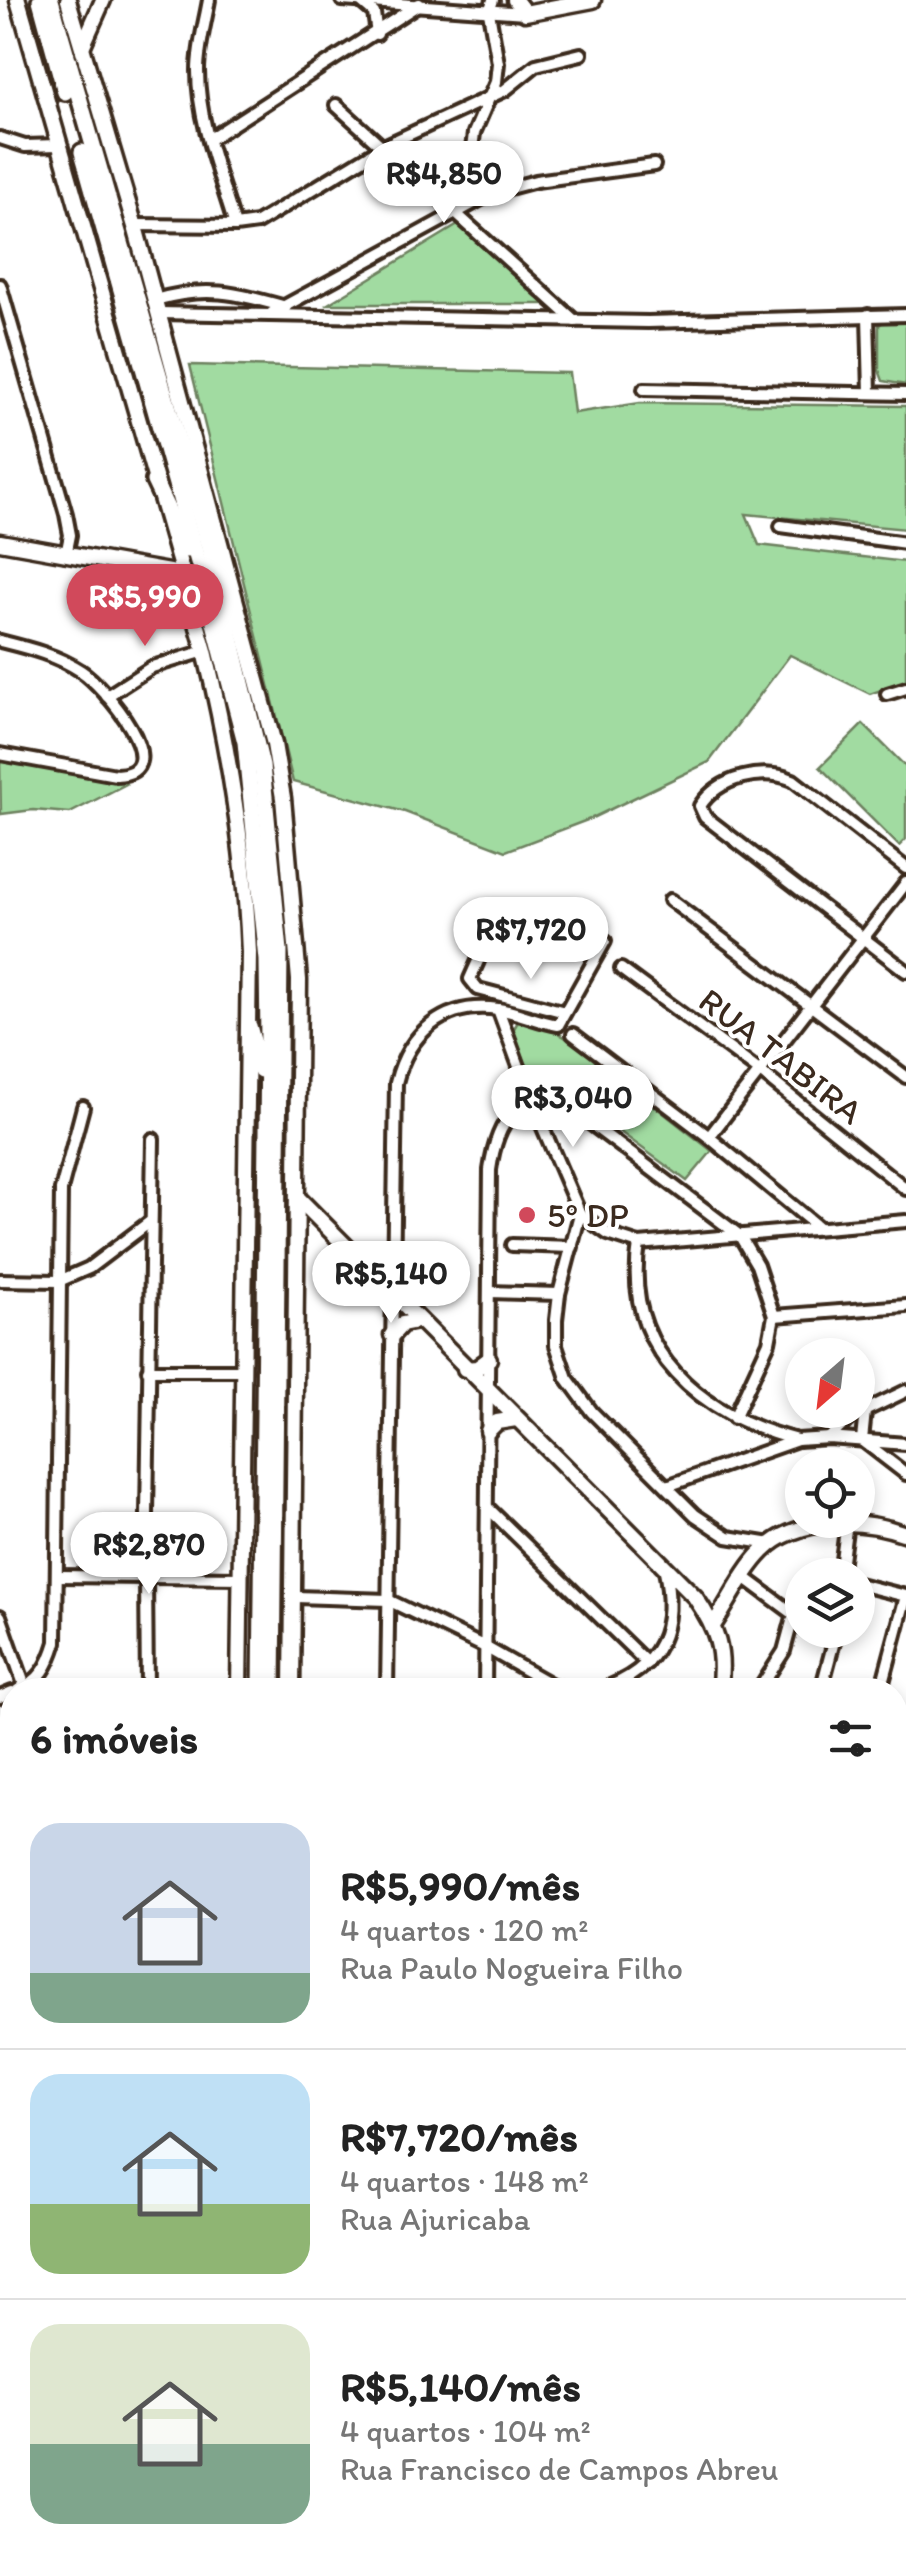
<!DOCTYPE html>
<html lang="pt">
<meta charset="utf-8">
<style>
:root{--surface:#fff;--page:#f2f2f2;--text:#222;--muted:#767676;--line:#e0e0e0;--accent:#d1495b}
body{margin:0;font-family:Itim,sans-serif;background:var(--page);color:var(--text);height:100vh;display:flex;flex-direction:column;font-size:38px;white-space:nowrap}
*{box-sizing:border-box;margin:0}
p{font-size:32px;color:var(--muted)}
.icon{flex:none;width:55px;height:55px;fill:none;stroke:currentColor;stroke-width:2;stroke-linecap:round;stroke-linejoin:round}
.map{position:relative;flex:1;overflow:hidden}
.side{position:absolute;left:0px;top:1678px;width:908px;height:892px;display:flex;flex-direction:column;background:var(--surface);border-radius:40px 40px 0 0;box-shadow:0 5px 15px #0003}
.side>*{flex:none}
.needle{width:65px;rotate:208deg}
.buttons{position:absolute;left:785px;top:1338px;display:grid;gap:20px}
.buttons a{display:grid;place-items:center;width:90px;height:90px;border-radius:50%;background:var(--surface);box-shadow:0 5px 15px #0003;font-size:50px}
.price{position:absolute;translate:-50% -85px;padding:0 22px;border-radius:35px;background:#fff;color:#222;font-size:32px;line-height:65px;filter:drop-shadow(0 2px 5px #0008)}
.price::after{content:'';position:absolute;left:50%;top:60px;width:30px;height:22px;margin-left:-15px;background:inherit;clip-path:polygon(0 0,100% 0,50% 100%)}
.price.active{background:var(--accent);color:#fff}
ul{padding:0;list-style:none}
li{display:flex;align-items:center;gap:30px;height:250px;padding:0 30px}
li+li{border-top:2px solid var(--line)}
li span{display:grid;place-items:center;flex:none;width:280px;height:200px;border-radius:30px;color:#555}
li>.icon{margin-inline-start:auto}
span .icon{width:120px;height:120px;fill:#fffc;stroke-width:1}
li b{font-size:42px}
h2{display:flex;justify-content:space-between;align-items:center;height:120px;padding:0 30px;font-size:42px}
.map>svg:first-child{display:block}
</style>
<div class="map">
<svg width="906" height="2568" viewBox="0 0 906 2568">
<rect width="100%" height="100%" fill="#fff"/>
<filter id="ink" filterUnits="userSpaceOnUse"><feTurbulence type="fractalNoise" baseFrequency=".01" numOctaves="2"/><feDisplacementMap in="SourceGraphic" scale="20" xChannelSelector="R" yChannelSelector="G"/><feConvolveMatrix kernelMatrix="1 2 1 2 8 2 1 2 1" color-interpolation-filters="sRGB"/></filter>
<g filter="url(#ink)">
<!-- green -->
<g fill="#a1dba1" stroke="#6e8260" stroke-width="2.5">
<polygon points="458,225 550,304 328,304"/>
<polygon points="906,320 906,385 883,381 879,370 879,325 885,321"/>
<polygon points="190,365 569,373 574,413 640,403 906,406 906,529 746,514 759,545 906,562 906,681 870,694 790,655 709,762 590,819 506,851 405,812 293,782"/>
<polygon points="863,724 906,767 906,839 899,846 820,767"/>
<polygon points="0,759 123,780 126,784 70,813 33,810 1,814"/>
<polygon points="519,1020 556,1032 571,1041 712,1151 687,1181 585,1106 537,1087 529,1078 513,1030"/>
<polygon points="906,2413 906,2490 895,2481 895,2415"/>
</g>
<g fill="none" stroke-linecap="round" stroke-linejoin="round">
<defs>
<g id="street">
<path d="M209,0C205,23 198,47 198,71C198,123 221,177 235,226"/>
<polyline points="342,0 525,13"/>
<polyline points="361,2 374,13 377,34"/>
<polyline points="336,105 575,321"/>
<polyline points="0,138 25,146 59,145"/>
<polyline points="210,139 419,4"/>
<polyline points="453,193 462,187 469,173 474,133 496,82 498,63 489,12 493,0"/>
<polyline points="135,225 235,226 257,223 384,146 505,90 536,65 581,54"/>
<polyline points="0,285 66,514 70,535 66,555"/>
<path d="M155,300C207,285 235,293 286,307"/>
<polyline points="158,313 648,322 906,315"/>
<polyline points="272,313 494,192 536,181 654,165"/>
<polyline points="868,315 870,393"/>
<polyline points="644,389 906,394"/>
<polyline points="781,526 906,543"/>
<path d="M0,641C28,648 57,655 81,671C103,685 179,773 116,775L0,754"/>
<polyline points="887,694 906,688"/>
<polyline points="107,696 152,667 205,651"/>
<path d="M906,868L793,780C762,767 719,777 700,806L705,817L906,971"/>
<polyline points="670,900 906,1077"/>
<polyline points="478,961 470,979 478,989 565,1012"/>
<polyline points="621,969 759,1071 906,1189"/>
<polyline points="498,1009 532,1102 580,1214 559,1294 556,1320 556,1345 567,1378 592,1412 695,1515 728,1537 771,1544"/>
<polyline points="573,1034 709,1137 819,1228"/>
<polyline points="709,1137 906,883"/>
<polyline points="580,1214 608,1234 639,1244 906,1221"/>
<path d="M639,1244C622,1351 702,1416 797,1440"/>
<polyline points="512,1245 572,1247"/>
<polyline points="0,1280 59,1281 89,1268 151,1221"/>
<polyline points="490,1292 559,1294"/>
<polyline points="774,1316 906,1306"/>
<polyline points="148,1370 245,1370"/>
<polyline points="865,1411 862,1440 906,1474"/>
<polyline points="829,1438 850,1418 906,1391"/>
<polyline points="667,1486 797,1440 829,1438 906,1444"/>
<polyline points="488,1508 647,1663"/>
<polyline points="840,1575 847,1522"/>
<polyline points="58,1576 241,1578"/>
<polyline points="744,1577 794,1614"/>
<polyline points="858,1584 906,1596 881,1690"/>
<polyline points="296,1597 388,1600 485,1647 552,1685 575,1690"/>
<polyline points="0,1616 26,1690"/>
<path d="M18,1690C41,1681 49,1665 56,1642L61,1190L83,1107"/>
<polyline points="147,1690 146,1577 153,1139"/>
<path d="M387,1690L396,1083C408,1033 445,1001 498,1009C518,1012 538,1022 558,1025L605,941"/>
<path d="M485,1690L490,1170C497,1120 516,1091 570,1108L740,1236L757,1265L774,1316L769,1342L734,1418"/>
<path d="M600,1690C662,1669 678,1627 664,1566"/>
<polyline points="759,1690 784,1651 794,1614 802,1598"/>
<polyline points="821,1690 837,1630"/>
<polyline points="0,1697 12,1692"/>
<polyline points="895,1723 906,1724"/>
<polyline points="0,1805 12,1801"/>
<polyline points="895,2001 906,2003"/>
<polyline points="895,2061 906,2063"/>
<polyline points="0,2249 12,2283"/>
<polyline points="96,2558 100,2568"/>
<polyline points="193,2558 213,2568"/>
<polyline points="353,2558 357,2568"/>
<polyline points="616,2558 620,2568"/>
<polyline points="703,2558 707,2568"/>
<polyline points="795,2558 798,2568"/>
<polyline points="263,2568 269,2558"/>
</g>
<g id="secondary">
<path d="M18,0L205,651C229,751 245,849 249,952L239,1690"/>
<polyline points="68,0 136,230 274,744 283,798 299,980 292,1690"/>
<polyline points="515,0 525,13 593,0"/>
<polyline points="83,45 103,0"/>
<polyline points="0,542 180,574"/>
<path d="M298,1198L695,1597C717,1629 725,1651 719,1690"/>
<polyline points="370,1274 382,1273 393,1264"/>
<polyline points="392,1335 402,1324 417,1321"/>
<polyline points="465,1369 477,1368 489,1359"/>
<polyline points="488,1431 497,1422 516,1419"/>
<path d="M714,1624C730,1601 743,1571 763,1551C798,1516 863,1518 906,1534"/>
<polyline points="895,2162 906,2110"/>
<polyline points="0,2168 12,2164"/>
<polyline points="895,2200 906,2248"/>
<polyline points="0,2302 12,2298"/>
<polyline points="895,2490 906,2499"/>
<polyline points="0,2529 13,2568"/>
<polyline points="514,2558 518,2568"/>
<polyline points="0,2561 2,2568"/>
<polyline points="167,2568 173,2558"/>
</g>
<g id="primary">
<polyline points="40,0 65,92"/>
<polyline points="51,0 210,551 262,766 280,951 273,1690"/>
<polyline points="82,152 200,569 245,742 267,960 268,1039 261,1690"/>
<polyline points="154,481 187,550"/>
<polyline points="249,1026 261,1070"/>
<polyline points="485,2558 489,2568"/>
<polyline points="501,2558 504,2568"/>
</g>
</defs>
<!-- street casing -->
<use href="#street" stroke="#3b2a1e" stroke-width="18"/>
<!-- secondary casing -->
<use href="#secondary" stroke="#3b2a1e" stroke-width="21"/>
<!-- primary casing -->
<use href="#primary" stroke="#3b2a1e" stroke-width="22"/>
<!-- street -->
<use href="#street" stroke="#fff" stroke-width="10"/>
<!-- secondary -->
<use href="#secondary" stroke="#fff" stroke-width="14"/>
<!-- primary -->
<use href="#primary" stroke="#fff" stroke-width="15"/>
</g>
</g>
<!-- markers -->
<circle fill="#d1495b" stroke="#fff" stroke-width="4" cx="527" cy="1215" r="10"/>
<g text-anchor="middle" stroke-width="8" stroke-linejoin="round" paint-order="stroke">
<!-- street labels -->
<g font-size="35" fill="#3b2a1e" stroke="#fff">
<text transform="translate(781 1056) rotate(38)" y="12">RUA TABIRA</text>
</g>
<!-- poi labels -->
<g font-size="35" fill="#3b2a1e" stroke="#fff" text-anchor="start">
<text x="547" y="1227">5º DP</text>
</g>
</g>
</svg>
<div class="buttons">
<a><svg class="needle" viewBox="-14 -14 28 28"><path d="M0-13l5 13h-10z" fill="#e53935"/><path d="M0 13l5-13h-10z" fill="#767676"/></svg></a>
<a><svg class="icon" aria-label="locate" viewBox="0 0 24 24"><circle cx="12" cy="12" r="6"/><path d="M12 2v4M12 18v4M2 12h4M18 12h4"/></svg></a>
<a><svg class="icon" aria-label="layers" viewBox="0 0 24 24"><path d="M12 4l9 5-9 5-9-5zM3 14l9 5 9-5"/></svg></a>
</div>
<b class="price" style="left:444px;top:226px">R$4,850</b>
<b class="price active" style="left:145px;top:649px">R$5,990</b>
<b class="price" style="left:531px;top:982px">R$7,720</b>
<b class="price" style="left:573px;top:1150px">R$3,040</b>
<b class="price" style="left:391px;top:1326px">R$5,140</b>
<b class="price" style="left:149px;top:1597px">R$2,870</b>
<section class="side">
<h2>6 imóveis<svg class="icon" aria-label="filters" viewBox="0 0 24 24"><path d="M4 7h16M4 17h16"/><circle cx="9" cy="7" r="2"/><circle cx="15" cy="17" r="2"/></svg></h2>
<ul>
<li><span style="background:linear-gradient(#c9d6e8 75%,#7fa58c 0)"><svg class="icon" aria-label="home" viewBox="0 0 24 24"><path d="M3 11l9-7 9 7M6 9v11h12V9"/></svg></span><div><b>R$5,990/mês</b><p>4 quartos · 120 m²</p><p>Rua Paulo Nogueira Filho</p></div></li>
<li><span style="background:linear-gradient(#bfe0f5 65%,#8fb573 0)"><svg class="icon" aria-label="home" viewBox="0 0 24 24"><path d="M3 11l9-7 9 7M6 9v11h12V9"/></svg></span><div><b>R$7,720/mês</b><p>4 quartos · 148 m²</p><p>Rua Ajuricaba</p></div></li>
<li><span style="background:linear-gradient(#dfe7d0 60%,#7fa58c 0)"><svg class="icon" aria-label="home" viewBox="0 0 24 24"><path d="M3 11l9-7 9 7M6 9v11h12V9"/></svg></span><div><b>R$5,140/mês</b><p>4 quartos · 104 m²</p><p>Rua Francisco de Campos Abreu</p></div></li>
</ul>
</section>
</div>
